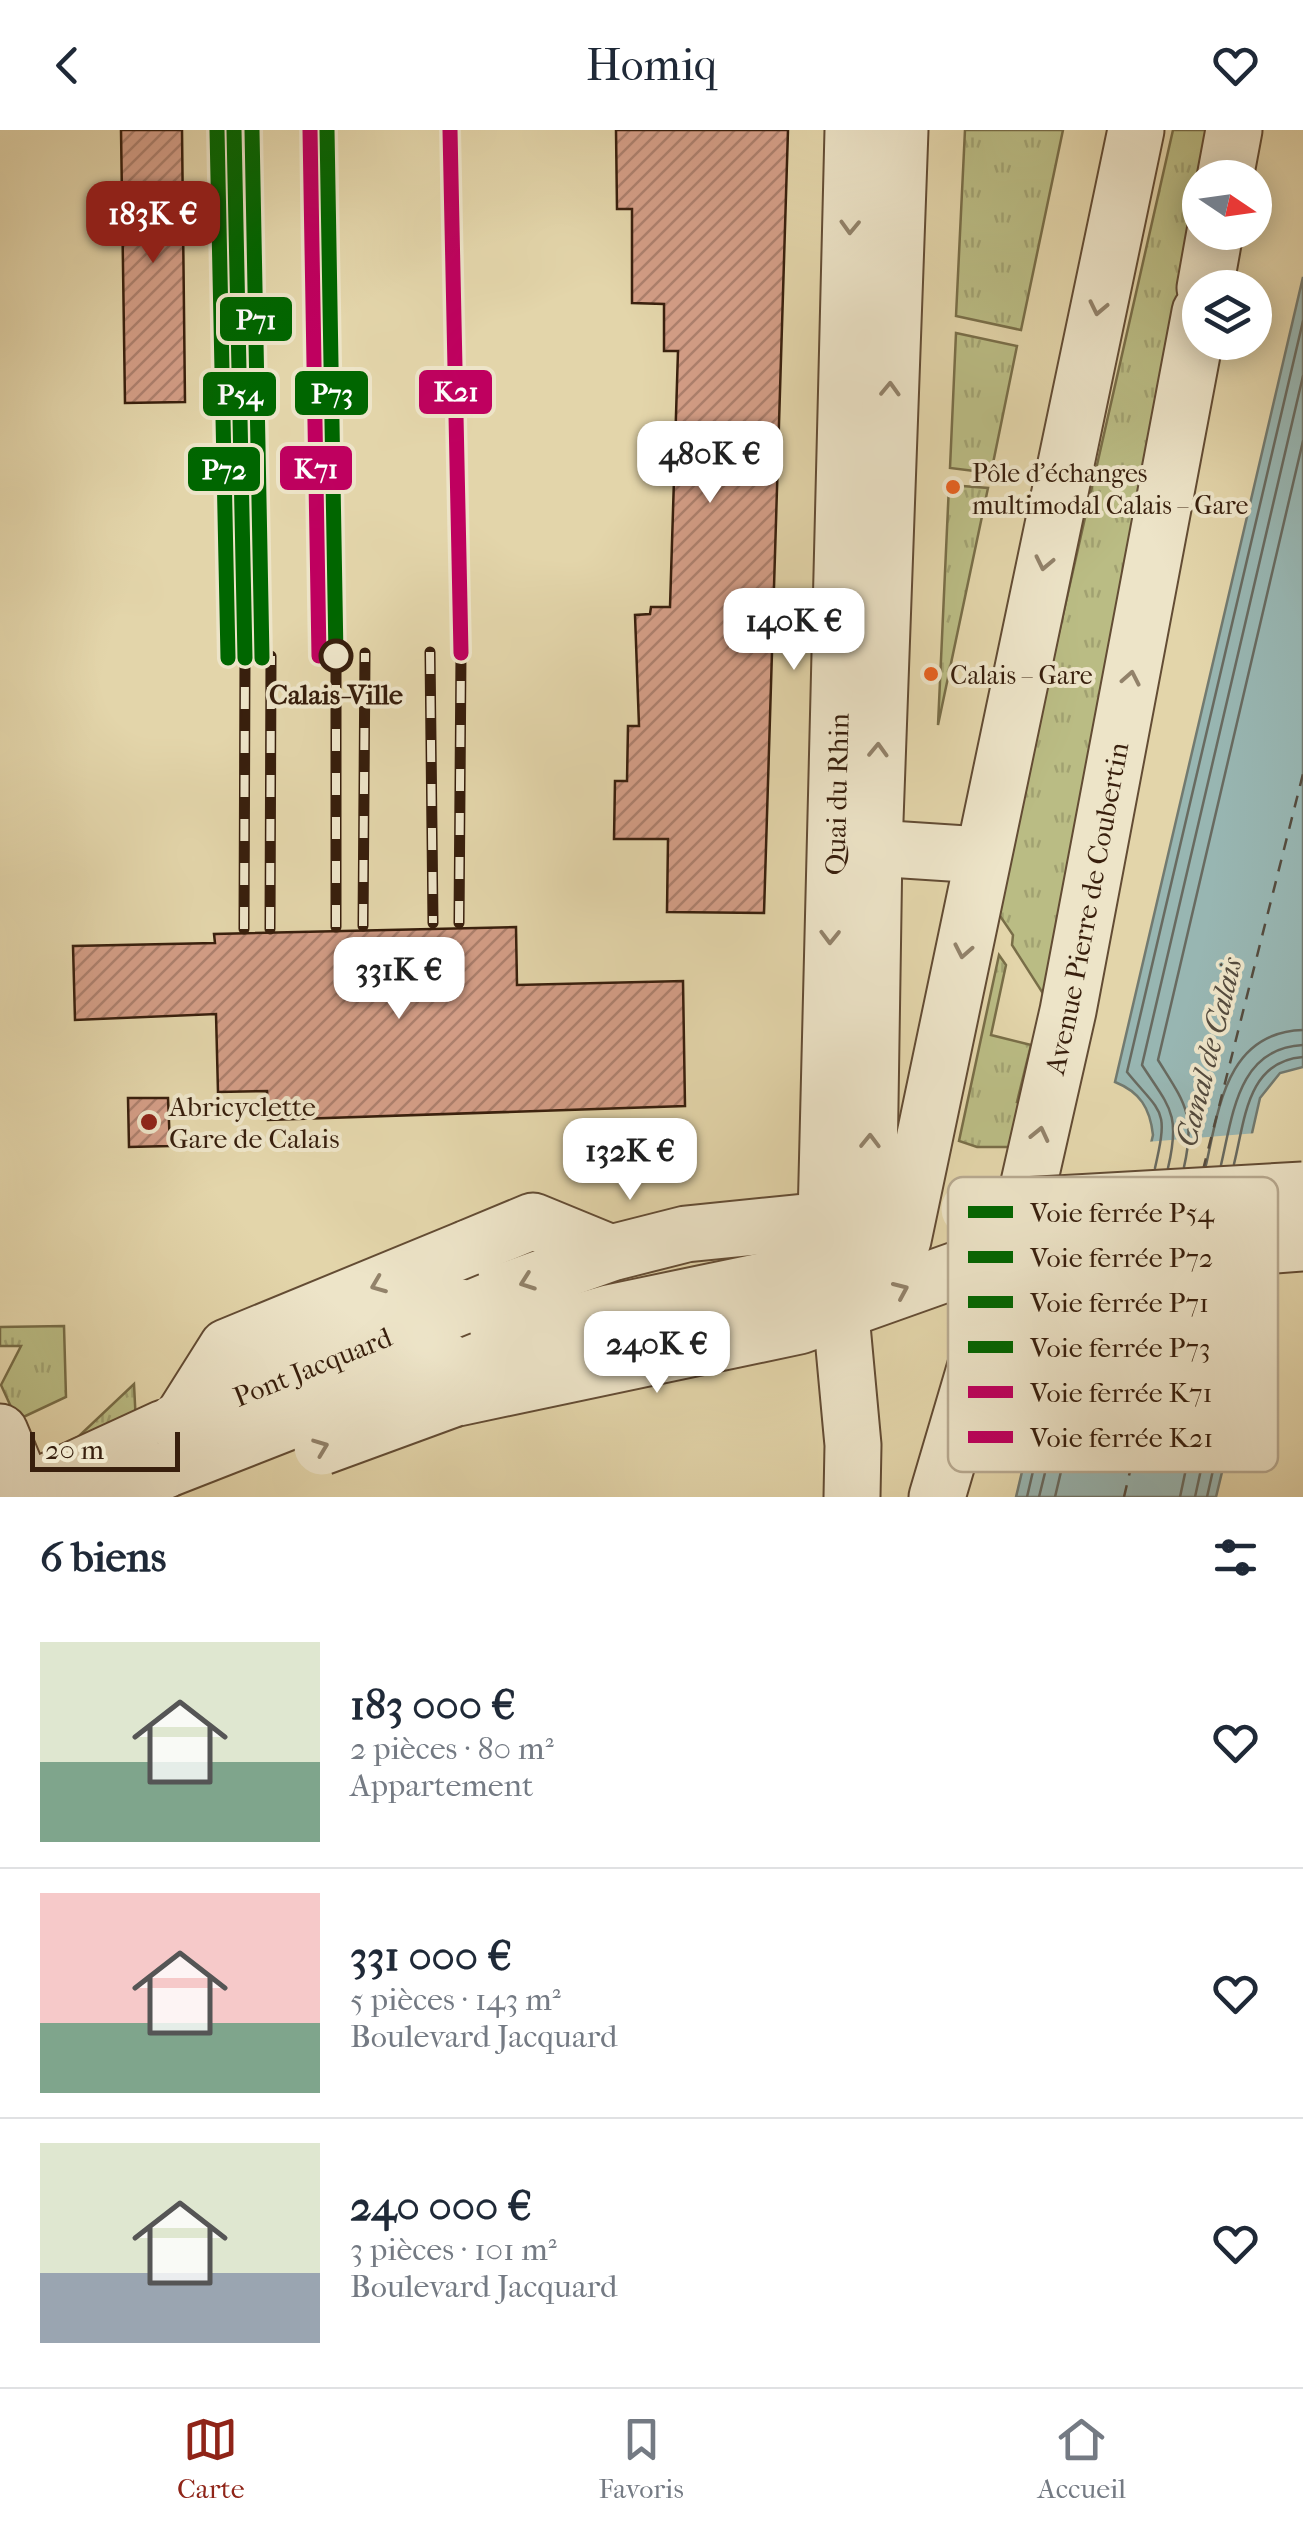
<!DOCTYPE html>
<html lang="fr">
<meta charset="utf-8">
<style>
:root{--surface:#fff;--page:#f6f6f7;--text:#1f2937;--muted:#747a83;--line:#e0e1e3;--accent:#8f2418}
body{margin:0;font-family:"IM FELL French Canon",serif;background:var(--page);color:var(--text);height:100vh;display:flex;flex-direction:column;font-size:38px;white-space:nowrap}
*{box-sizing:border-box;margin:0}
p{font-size:32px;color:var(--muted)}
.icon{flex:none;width:55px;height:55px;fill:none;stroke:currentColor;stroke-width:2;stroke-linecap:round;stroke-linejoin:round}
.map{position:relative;height:1367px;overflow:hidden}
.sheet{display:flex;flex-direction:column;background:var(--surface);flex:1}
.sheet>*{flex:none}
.needle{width:65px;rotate:103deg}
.tools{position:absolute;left:1182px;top:30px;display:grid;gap:20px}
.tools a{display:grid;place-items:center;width:90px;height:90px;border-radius:50%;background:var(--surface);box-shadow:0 5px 25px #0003;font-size:50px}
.scale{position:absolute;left:30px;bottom:25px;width:150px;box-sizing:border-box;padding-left:10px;border:5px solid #381f0d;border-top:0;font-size:28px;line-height:35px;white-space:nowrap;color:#381f0d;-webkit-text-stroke:8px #ede4c8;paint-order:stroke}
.price{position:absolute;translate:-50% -85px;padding:0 22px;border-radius:20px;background:#fff;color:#222;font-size:32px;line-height:65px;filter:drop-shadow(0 2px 5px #0008)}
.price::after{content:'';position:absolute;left:50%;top:60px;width:30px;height:22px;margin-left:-15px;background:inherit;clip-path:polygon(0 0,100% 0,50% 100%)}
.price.selected{background:var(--accent);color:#fff}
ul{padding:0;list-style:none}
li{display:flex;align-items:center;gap:30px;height:250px;padding:0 40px}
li+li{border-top:2px solid var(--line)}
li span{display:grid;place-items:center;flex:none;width:280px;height:200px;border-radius:0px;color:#555}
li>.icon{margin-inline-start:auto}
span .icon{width:120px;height:120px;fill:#fffc;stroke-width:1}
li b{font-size:42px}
h2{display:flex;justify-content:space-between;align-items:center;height:120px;padding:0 40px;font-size:42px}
header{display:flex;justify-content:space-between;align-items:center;height:130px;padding:0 40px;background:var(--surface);font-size:45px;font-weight:600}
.tabs{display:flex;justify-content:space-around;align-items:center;height:140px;border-top:2px solid var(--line);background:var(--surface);font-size:28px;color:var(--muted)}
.tabs a{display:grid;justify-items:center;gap:5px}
.tabs .selected{color:var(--accent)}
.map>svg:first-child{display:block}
</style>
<header><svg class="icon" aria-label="back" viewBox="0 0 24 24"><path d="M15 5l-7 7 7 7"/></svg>Homiq<svg class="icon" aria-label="heart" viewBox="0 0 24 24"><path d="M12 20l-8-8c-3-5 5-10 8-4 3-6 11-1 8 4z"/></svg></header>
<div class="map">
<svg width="1303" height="1367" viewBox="0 0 1303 1367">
<defs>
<pattern id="grass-tufts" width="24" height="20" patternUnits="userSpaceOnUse" patternTransform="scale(2.5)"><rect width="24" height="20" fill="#babc84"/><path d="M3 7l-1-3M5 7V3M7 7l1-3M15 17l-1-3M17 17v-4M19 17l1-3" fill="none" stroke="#a1a171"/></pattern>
<pattern id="building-hatch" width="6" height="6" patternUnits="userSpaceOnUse" patternTransform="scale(2.5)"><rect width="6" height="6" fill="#d49e87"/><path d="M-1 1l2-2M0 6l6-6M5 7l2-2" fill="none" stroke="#ad806d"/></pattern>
</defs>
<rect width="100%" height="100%" fill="#e3d5aa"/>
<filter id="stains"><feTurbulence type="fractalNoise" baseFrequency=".002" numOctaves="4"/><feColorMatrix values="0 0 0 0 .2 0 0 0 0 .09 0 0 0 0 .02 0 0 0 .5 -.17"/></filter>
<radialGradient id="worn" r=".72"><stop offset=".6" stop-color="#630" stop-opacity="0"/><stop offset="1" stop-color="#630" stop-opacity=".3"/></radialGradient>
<!-- grass -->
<g fill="url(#grass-tufts)" stroke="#796e48" stroke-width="2.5">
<polygon points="965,0 1063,0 1021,200 956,186"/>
<polygon points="1173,0 1222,0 1200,48 1200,102 1051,876 1012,815 1013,805 996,780"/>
<polygon points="956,203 1017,216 991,343 950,338"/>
<polygon points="949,355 988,358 938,595"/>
<polygon points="999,825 1006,835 991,905 1031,915 1017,972 1033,976 1023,1017 977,1017 959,1011"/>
<polygon points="64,1196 66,1267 17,1290 1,1255 21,1216 0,1216 0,1197"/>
<polygon points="134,1254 136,1294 36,1327 78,1307"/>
</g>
<!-- water -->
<path fill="#98b6b2" stroke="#727a70" stroke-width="2.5" d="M1303,147V937L1280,943L1260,968L1210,1188L1222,1215L1248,1234L1216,1367H1016L1045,1245C1072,1249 1096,1233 1105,1209L1153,1005C1150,978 1140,962 1115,952Z"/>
<!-- pier -->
<polygon fill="#e3d5aa" points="1257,1003 1216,1180 1105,1187 1146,1012"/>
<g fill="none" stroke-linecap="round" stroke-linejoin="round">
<!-- shore -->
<g stroke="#686a60" stroke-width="2.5">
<path d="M1234,1034C1245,990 1247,931 1303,927"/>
<path d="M1206,1035C1219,977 1227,902 1303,900"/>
<path d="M1221,1035C1233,984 1238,918 1303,915"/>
<path d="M1184,1037C1196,984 1184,972 1158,930L1303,311"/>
<path d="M1155,1038C1169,977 1162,985 1127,942L1303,191"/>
<path d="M1168,1038C1181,983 1169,977 1142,935L1303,246"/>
<path d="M1195,1151C1183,1201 1191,1210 1221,1248L1195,1367"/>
<path d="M1179,1152C1168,1198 1181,1217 1204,1254L1180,1367"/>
<path d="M1027,1367L1052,1259C1062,1255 1073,1253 1083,1248C1118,1231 1120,1190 1128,1156"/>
<path d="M1039,1367L1063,1270C1074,1264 1087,1261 1098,1254C1131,1233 1133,1190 1141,1155"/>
<path d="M1055,1367L1075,1282C1147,1241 1139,1232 1157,1154"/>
<path d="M1207,1367L1235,1242C1204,1204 1195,1204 1208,1150"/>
</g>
<!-- ferry -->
<g stroke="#554c3f" stroke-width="2.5" stroke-dasharray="12 10" stroke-linecap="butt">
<polyline points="1203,1040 1303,644"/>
<polyline points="1124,1367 1175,1150"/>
</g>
</g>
<!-- building -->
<g fill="url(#building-hatch)" stroke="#381f0d" stroke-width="2.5">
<polygon points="121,0 182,0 185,272 125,273"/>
<polygon points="616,0 788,0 764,783 667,782 668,709 614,709 615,651 627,651 628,596 639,596 635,485 650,484 651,477 670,477 678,221 664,221 664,174 632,173 632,79 617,79"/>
<polygon points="516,797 517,855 683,851 685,976 268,990 267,961 218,962 216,884 75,890 73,816 215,813 214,804"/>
<polygon points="128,968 168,968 170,1016 129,1017"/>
</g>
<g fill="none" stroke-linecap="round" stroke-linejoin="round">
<defs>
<g id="minor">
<polyline points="1225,48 1234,0"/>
<polyline points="1205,158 1215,102"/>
<polyline points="874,718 981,725"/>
<path id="s1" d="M826,1089L853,0"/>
<polyline points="468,1118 533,1091 611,1123"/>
<polyline points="845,1134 861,1122 868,1102 874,718 900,0"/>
<polyline points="460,1177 611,1123 686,1104 864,1086"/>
<polyline points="841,1185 853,1315 852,1367"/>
<polyline points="446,1230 609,1183 881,1126 903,1110 1136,0"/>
<polyline points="453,1269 799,1196 962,1138"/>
<polyline points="0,1302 25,1362"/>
<polyline points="14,1367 164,1298"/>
<polyline points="105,1367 168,1339"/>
<path id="s2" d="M937,1367L1026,1066L1068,881L1200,182"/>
</g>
</defs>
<!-- minor casing -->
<use href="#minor" stroke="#634c34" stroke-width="59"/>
<!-- minor -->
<use href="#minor" stroke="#ede4c8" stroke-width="55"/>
<defs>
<g id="rail">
<polyline points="430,522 433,793"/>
<polyline points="459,793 461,523"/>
<polyline points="363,796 365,523"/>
<polyline points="336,797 336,526"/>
<polyline points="244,799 245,528"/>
<polyline points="270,799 271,526"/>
</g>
</defs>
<!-- rail casing -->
<use href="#rail" stroke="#381f0d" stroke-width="11"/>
<!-- rail -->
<use href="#rail" stroke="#ede4c8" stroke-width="8" stroke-dasharray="22" stroke-linecap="butt"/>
<defs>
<g id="minor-bridge">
<polyline points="969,1079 1303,1060"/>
<polyline points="962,1138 1303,1113"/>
<polyline points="181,1290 227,1217 468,1118"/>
<path id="s3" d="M175,1292L460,1177"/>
<polyline points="322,1317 453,1269"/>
<polyline points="168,1339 446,1230"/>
</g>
</defs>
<!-- minor-bridge casing -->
<use href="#minor-bridge" stroke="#634c34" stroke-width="59" stroke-linecap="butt"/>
<!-- minor-bridge -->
<use href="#minor-bridge" stroke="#ede4c8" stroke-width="55"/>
<defs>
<polyline id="rail-1" points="234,0 245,528"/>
<polyline id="rail-2" points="217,0 228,528"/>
<polyline id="rail-3" points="252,0 262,528"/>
<polyline id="rail-4" points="327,0 336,526"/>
<polyline id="rail-5" points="310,0 319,526"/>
<polyline id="rail-6" points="450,0 461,523"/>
</defs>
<!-- rail-1 casing -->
<use href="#rail-1" stroke="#ede4c8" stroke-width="22"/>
<!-- rail-2 casing -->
<use href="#rail-2" stroke="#ede4c8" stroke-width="22"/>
<!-- rail-3 casing -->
<use href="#rail-3" stroke="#ede4c8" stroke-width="22"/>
<!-- rail-4 casing -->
<use href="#rail-4" stroke="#ede4c8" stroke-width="22"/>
<!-- rail-5 casing -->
<use href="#rail-5" stroke="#ede4c8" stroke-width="22"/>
<!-- rail-6 casing -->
<use href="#rail-6" stroke="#ede4c8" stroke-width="22"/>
<!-- rail-1 -->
<use href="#rail-1" stroke="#060" stroke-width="15"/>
<!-- rail-2 -->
<use href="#rail-2" stroke="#060" stroke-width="15"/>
<!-- rail-3 -->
<use href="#rail-3" stroke="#060" stroke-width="15"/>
<!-- rail-4 -->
<use href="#rail-4" stroke="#060" stroke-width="15"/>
<!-- rail-5 -->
<use href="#rail-5" stroke="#bf005f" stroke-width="15"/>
<!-- rail-6 -->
<use href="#rail-6" stroke="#bf005f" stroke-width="15"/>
</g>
<!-- one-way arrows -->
<defs><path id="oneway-chevron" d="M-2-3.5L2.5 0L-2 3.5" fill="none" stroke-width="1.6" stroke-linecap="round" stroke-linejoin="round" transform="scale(2.5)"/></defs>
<g stroke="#92826a">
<use href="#oneway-chevron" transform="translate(850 97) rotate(92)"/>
<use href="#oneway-chevron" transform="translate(1098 178) rotate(102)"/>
<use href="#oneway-chevron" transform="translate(890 259) rotate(-88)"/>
<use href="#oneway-chevron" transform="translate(1044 433) rotate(102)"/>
<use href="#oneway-chevron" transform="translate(1131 548) rotate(-79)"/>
<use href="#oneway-chevron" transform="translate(878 620) rotate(-88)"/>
<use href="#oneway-chevron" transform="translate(830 807) rotate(91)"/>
<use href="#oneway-chevron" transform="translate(963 821) rotate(101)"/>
<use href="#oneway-chevron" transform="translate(1040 1004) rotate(-77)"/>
<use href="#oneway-chevron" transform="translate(870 1011) rotate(-89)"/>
<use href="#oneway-chevron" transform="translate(527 1152) rotate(160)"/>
<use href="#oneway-chevron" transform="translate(378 1155) rotate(158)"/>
<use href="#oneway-chevron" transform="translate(901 1160) rotate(-24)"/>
<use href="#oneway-chevron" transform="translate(321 1317) rotate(-21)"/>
</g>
<!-- markers -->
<g fill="#e96221" stroke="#ede4c8" stroke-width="4">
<circle cx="953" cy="357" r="9"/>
<circle cx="931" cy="544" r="9"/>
</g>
<circle fill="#ede4c8" stroke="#381f0d" stroke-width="5" cx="336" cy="526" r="15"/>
<circle fill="#8f2418" stroke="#ede4c8" stroke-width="4" cx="149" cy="992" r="10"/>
<g text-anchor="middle" stroke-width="8" stroke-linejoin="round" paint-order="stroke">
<!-- bus labels -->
<g font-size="26" fill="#381f0d" stroke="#ede4c8" text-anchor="start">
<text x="972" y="352">Pôle d'échanges<tspan x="972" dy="32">multimodal Calais – Gare</tspan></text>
<text x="950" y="554">Calais – Gare</text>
</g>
<!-- stop labels -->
<g font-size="28" font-weight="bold" fill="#381f0d" stroke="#ede4c8">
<text x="336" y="574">Calais-Ville</text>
</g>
<!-- street labels -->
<g font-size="28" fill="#381f0d" stroke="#ede4c8">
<text dy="10" stroke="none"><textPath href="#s1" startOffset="425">Quai du Rhin</textPath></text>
<text dy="10" stroke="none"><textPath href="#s2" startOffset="608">Avenue Pierre de Coubertin</textPath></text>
<text dy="10" stroke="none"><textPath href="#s3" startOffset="148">Pont Jacquard</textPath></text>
</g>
<!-- poi labels -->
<g font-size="28" fill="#381f0d" stroke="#ede4c8" text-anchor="start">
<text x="169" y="986">Abricyclette<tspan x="169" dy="32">Gare de Calais</tspan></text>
</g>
<!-- water labels -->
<g font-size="30" font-style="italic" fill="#554c3f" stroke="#ede4c8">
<text transform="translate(1209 922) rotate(-76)" y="10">Canal de Calais</text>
</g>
</g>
<!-- legend -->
<rect x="948" y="1047" width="330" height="295" rx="15" fill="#ede4c8" stroke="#b7a990" stroke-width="2.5"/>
<rect x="968" y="1076" width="45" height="12" fill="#060"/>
<rect x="968" y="1121" width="45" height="12" fill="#060"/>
<rect x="968" y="1166" width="45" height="12" fill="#060"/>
<rect x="968" y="1211" width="45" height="12" fill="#060"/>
<rect x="968" y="1256" width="45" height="12" fill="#bf005f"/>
<rect x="968" y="1301" width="45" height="12" fill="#bf005f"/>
<g font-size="28" fill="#381f0d">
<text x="1030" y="1092">Voie ferrée P54</text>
<text x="1030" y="1137">Voie ferrée P72</text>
<text x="1030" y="1182">Voie ferrée P71</text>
<text x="1030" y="1227">Voie ferrée P73</text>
<text x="1030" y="1272">Voie ferrée K71</text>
<text x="1030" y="1317">Voie ferrée K21</text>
</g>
<g stroke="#ede4c8" stroke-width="4">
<rect x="218" y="165" width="76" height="48" rx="10" fill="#060"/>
<rect x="417" y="238" width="77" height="48" rx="10" fill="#bf005f"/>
<rect x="293" y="239" width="77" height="48" rx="10" fill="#060"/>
<rect x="201" y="240" width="77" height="48" rx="10" fill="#060"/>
<rect x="278" y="314" width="76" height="48" rx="10" fill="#bf005f"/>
<rect x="186" y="315" width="76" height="48" rx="10" fill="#060"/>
</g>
<g font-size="28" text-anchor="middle" font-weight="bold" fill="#fff">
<text x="256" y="199">P71</text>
<text x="456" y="271">K21</text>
<text x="332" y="273">P73</text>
<text x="240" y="274">P54</text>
<text x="316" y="348">K71</text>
<text x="224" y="349">P72</text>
</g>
<rect width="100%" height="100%" filter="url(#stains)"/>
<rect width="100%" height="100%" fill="url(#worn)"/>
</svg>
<div class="tools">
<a><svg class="needle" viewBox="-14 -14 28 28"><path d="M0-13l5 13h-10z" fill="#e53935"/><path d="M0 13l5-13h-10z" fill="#747a83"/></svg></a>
<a><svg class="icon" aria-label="layers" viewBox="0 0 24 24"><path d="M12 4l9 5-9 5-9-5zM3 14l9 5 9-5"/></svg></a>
</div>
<div class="scale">20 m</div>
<b class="price selected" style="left:153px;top:136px">183K €</b>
<b class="price" style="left:710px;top:376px">480K €</b>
<b class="price" style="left:794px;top:543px">140K €</b>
<b class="price" style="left:399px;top:892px">331K €</b>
<b class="price" style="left:630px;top:1073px">132K €</b>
<b class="price" style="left:657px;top:1266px">240K €</b>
</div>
<section class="sheet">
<h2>6 biens<svg class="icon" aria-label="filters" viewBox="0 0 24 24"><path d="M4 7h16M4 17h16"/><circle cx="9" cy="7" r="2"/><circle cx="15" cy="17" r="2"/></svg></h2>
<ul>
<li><span style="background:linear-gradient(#dfe7d0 60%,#7fa58c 0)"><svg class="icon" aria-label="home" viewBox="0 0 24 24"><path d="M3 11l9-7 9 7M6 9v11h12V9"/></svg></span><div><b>183 000 €</b><p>2 pièces · 80 m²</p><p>Appartement</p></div><svg class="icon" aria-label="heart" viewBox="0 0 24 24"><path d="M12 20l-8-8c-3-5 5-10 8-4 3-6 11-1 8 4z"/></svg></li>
<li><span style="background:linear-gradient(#f6c9c9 65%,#7fa58c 0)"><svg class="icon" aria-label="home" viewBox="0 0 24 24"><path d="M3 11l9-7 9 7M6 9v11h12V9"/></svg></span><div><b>331 000 €</b><p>5 pièces · 143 m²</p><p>Boulevard Jacquard</p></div><svg class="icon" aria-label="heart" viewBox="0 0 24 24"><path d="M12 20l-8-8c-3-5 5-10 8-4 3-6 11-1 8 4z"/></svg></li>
<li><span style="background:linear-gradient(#dfe7d0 65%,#9aa5b1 0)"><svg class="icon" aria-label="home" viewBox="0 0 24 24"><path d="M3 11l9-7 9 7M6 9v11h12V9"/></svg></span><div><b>240 000 €</b><p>3 pièces · 101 m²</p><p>Boulevard Jacquard</p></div><svg class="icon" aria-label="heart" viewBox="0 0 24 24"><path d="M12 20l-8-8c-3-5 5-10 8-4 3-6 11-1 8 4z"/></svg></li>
</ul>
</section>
<nav class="tabs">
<a class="selected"><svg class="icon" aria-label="map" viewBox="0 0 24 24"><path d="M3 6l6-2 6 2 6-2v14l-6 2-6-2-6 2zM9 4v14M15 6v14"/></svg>Carte</a>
<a><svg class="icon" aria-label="saved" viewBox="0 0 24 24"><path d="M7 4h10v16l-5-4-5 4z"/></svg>Favoris</a>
<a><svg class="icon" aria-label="home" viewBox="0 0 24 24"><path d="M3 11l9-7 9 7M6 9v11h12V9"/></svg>Accueil</a>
</nav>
